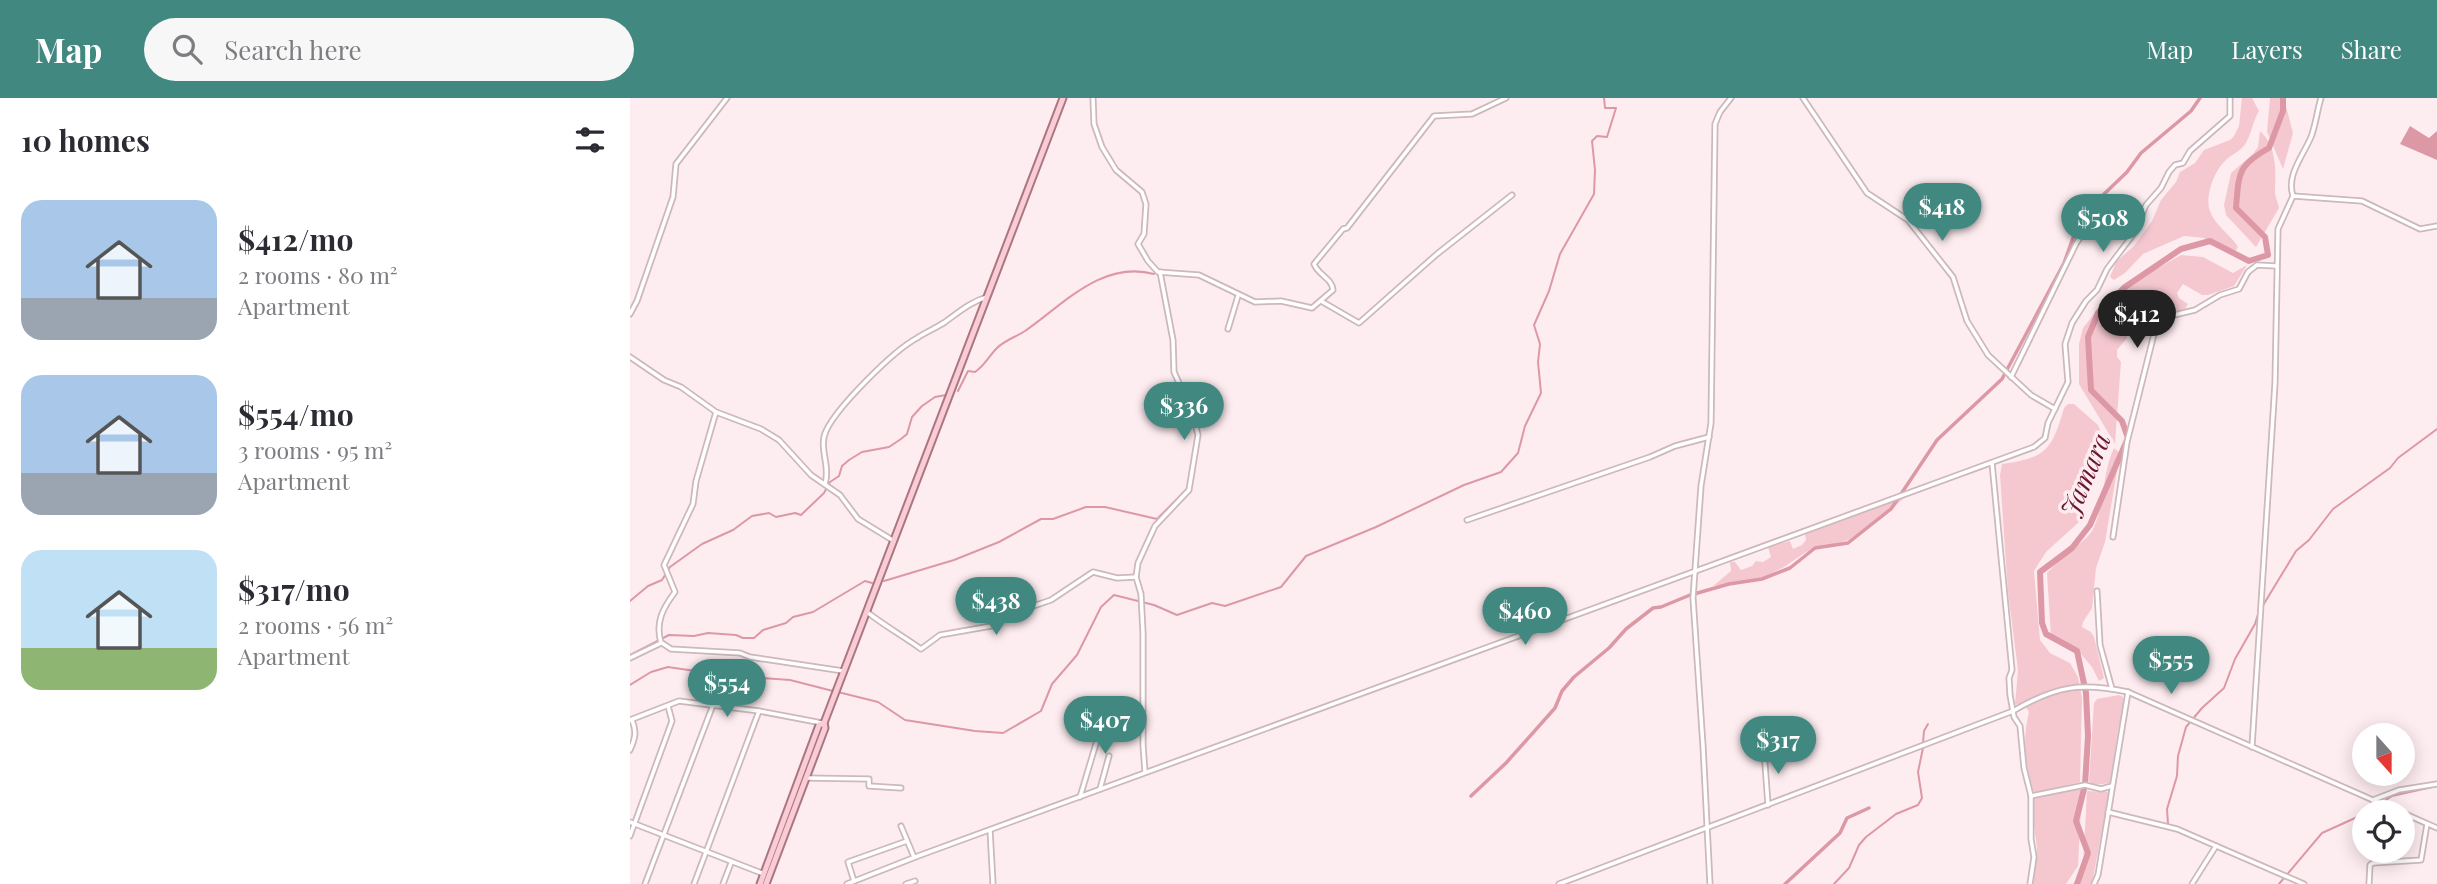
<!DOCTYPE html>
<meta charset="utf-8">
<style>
:root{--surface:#fff;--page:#f7f7f7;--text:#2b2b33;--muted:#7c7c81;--accent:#418880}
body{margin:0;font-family:"Playfair Display",serif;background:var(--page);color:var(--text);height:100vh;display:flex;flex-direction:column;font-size:26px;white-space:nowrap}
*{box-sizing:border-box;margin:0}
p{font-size:23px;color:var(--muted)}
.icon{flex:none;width:38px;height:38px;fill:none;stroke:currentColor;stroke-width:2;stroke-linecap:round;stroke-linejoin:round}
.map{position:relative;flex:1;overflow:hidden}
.panel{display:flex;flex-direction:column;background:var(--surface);width:630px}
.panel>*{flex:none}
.needle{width:46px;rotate:159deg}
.buttons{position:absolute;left:1722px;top:625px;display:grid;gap:14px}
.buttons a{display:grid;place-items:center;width:63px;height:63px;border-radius:50%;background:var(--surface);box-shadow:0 4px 18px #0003;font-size:35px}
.price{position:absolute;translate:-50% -60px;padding:0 16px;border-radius:24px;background:var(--accent);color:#fff;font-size:23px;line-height:46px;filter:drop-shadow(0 2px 4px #0008)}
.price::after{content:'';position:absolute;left:50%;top:42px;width:21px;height:16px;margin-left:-10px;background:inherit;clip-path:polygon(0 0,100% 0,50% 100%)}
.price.active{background:#222;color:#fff}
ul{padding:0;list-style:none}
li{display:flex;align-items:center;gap:21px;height:175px;padding:0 21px}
li span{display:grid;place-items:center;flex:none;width:196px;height:140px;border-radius:21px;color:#555}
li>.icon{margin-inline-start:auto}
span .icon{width:84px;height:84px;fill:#fffc;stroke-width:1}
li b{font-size:30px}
h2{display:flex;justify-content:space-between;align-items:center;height:84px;padding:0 21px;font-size:30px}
header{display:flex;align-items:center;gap:42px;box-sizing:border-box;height:98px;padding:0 35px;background:var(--accent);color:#fff}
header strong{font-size:33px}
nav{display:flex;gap:38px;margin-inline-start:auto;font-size:24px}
.search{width:490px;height:63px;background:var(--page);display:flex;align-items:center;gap:18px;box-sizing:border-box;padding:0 24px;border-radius:38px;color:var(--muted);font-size:26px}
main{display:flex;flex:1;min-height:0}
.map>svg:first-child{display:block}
</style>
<header>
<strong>Map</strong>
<div class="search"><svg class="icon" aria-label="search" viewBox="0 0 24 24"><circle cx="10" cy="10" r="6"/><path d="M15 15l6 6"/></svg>Search here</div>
<nav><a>Map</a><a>Layers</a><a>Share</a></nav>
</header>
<main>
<section class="panel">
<h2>10 homes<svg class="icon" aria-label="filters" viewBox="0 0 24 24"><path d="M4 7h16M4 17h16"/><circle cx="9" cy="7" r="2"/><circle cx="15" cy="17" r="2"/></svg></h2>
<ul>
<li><span style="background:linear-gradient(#a9c7e8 70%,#9aa5b1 0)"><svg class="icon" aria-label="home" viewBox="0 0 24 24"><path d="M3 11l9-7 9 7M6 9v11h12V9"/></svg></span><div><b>$412/mo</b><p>2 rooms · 80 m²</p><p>Apartment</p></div></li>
<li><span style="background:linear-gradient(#a9c7e8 70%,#9aa5b1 0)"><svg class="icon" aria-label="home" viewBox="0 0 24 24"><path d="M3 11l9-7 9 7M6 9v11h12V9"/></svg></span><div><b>$554/mo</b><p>3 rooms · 95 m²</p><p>Apartment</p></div></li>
<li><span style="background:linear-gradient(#bfe0f5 70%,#8fb573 0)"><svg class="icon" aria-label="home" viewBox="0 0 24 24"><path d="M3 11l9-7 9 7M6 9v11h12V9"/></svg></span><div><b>$317/mo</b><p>2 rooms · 56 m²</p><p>Apartment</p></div></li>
</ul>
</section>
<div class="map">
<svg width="1807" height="786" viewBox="0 0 1807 786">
<rect width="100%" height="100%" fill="#feedf0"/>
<!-- green -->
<g fill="#f5c8d0">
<path d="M1612,0H1622L1629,13C1623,23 1622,33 1617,43C1613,52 1604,55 1597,61C1585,71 1576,95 1579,110C1584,128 1600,135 1608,149L1605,154L1589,149L1574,140L1554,138L1513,156L1495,175L1484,182L1480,179L1486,164L1504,148L1522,123L1531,102L1546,84L1550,74L1565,65L1574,52L1600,42L1604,38L1609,28Z"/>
<polygon points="1640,0 1654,0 1663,35 1653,71 1637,34"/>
<path d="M1630,33C1647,48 1646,73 1645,93C1645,99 1648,104 1649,110L1626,149L1596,117L1594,107L1601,75L1623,56L1628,49Z"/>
<polygon points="1551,157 1573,159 1603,175 1617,167 1604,188 1578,197 1572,197 1553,186 1547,195 1549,200 1558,206 1555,211 1505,223 1496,229 1497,240 1487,252 1487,259 1491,264 1485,346 1449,286 1449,246 1453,230 1467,212 1503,184"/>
<path d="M1438,306H1444L1468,327L1472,337L1466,364L1455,391L1452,419L1449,424L1416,454L1404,473L1410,542L1420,555L1440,565L1448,579L1452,600L1450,684L1404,695C1395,667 1392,642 1399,614L1396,609L1385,606L1388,572L1378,494L1370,377L1372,366C1417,360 1422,351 1434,310Z"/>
<path d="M1484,350L1490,355L1475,444L1466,470L1462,510L1453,524L1452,529L1461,534L1464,539L1474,580L1469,583L1462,569L1451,556L1421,539L1417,475C1422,470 1427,464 1432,459C1442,449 1458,443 1464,429C1475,404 1472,375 1484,350Z"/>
<polygon points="1274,400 1253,419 1219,442 1176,454 1154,469 1132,480 1083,488 1101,473 1100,464 1105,464 1111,472 1122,468 1126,463 1133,464 1141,459 1138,449 1160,443 1163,451 1172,447 1176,442 1175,435"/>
<polygon points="1489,597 1493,599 1494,615 1488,631 1481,685 1463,687 1459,683 1464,605 1467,601"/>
<polygon points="1452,691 1448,768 1436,786 1403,786 1407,750 1404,728 1404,699"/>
<polygon points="1457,693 1479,694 1463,780 1460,786 1443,786 1453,771"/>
</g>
<!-- water -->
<polygon fill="#dd98a6" points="1780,28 1799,40 1807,33 1807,62 1770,46"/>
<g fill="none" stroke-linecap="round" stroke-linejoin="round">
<!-- stream -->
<g stroke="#dd98a6" stroke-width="2">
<path d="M328,293L338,273L345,274C355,267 359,258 367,250C375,242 386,239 395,233C434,206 472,162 524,176"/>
<polyline points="254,483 324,462 369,444 411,421 423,421 456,409 475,409 527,421 558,390"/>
<polyline points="0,503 18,488 32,482 40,469 72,446 103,432 122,418 139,415 146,419 165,415 171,417 194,395 200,384 209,378 212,368 219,362 232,354 259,349 271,341 277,336 282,319 292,308 305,299 316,297 320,291"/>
<polyline points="1632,509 1666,453 1679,442 1703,411 1760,370 1768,360 1807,331"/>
<polyline points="0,557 39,537 64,538 78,535 106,537 113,540 124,540 133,532 156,525 163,519 183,514 235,483 242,485"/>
<polyline points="0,587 21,574 38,569 92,577 160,582 203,593"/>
<polyline points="208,594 248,604 275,622 345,633 373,635 411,613 422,586 447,557 471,509 484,497 524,507 547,517 582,505 595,508 651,489 676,458 746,429 834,387 871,374 888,355 895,328 911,295 908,264 910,246 904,227 919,193 930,156 964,96 965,72 962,43 967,38 977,39 986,10 975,10 974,0"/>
<polyline points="1293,645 1294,633 1298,626"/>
<polyline points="1738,714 1762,698 1807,688"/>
<polyline points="1538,726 1537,711 1547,678 1548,658 1556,629 1572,610 1594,590 1605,561 1625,526 1629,513"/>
<polyline points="1204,786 1219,770 1229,747 1236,739 1266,716 1288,707 1292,700 1288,674 1293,650"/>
<polyline points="1649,786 1692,735 1734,716"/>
</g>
<!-- canal -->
<g stroke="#dd98a6" stroke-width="3.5">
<polyline points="1064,496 1099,486 1132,481 1160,470 1185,450 1218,445 1261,411 1307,342 1372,281 1434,165 1443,140 1472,98 1497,74 1511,55 1561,13 1570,0"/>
<polyline points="841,698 876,665 925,610 932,593 944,579 979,550 996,531 1023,510 1031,509 1060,497"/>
<polyline points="1155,786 1210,735 1217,720 1239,710"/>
</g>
<!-- river -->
<path stroke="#dd98a6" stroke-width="6" d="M1447,786L1458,755L1446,723L1455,687L1458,638L1456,595L1447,553L1416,536L1412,525L1410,474L1442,450L1460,427L1498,340L1492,323L1461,292L1458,239L1468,215L1495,189L1551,151L1580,143L1619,163L1638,157L1635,139L1606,110C1609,75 1607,68 1639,50L1653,13V0"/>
<defs>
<g id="minor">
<path d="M463,0L464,26L472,49L486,72L512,94L516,106L514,136L508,146L518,163L528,174L569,177L625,204L651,203L682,210L703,192C702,180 688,177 684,166L713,131L717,130L804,18L842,16L876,0"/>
<polyline points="1173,0 1237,95 1278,122 1323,179 1337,223 1358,257 1401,297 1425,311"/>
<path d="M1663,98C1656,77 1673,58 1681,39C1686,26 1687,13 1691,0"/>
<polyline points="691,203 729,225 807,156 882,97"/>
<polyline points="0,216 7,203 43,99 46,66 97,0"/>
<polyline points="598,231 608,198"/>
<polyline points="0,259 34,282 51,289 86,314 131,331 149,342 181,377 210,397 228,421 264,443"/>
<polyline points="1381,279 1446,146 1456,130"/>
<polyline points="1362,365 1382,572 1379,580 1380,597 1384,619 1390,628 1394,670 1401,698 1401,741 1404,759 1400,786"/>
<path d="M195,386C201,368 188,350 196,333C207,309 263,253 287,240C296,234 306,230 315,224C329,214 340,204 357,199"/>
<polyline points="837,422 1020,359 1045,348 1079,339"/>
<polyline points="1483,439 1497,344 1527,224 1532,220 1565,212 1590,197 1609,191 1618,174 1627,167 1646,168"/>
<polyline points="1467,493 1470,547 1482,591"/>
<path d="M237,514C255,528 273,538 291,551L310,537L361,528L377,517L421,502L463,474L487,480L506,479"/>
<polyline points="32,545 41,551 110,555 120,559 213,573"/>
<path d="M0,560L31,545C25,524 33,510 45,494L34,467L63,406L66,383L86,314"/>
<polyline points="0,622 49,603 129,613 192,625"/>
<polyline points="1622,649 1645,285 1648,131 1663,98 1732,103 1790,131 1807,128"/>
<path d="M0,652C5,641 7,634 2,622"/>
<polyline points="1134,652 1138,707"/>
<polyline points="515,674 513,647 513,535 511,496 506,479 508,465 525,428 559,392 568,337 558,298 549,285 544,274 543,242 530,174"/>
<polyline points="176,680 239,681 239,688 271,690"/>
<polyline points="470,691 479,658"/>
<polyline points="1401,698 1455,687 1471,691 1482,688"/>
<polyline points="450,699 477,609"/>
<polyline points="1743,702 1769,692 1807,686"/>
<polyline points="1478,714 1547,731 1674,786"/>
<polyline points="1773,715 1807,730"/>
<polyline points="0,724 134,776"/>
<polyline points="271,728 284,759"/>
<polyline points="360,732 363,786"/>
<polyline points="0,738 42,623 38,608"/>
<polyline points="224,783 218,764 277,743"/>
<polyline points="15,786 83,607"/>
<polyline points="64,786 129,613"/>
<polyline points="93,786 101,765"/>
<polyline points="217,786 288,758 1404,349 1415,340 1418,325 1438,284 1435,246 1442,225 1456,203 1467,192 1477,171 1505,134 1516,107 1531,90 1539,74 1545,67 1553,65 1560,53 1600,18 1600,0"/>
<polyline points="276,786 285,783"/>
<path d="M929,786L1383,613C1426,588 1450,584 1498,594"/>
<polyline points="1080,786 1073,648 1063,500 1071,388 1081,325 1085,26 1090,14 1101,0"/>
<polyline points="1464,786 1468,777 1498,594 1770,714"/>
<polyline points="1562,786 1586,748"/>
<polyline points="1739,786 1740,767 1743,765 1791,762 1797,726"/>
</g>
<g id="major">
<polyline points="130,786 189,627 194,625"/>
<polyline points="136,786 195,630 194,625 433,0"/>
</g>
</defs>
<!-- minor casing -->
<use href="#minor" stroke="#cdb8bc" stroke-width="7"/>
<!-- major casing -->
<use href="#major" stroke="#aa7681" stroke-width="9"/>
<!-- minor -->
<use href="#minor" stroke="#fff" stroke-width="3.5"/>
<!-- major -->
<use href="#major" stroke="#facdd6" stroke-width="5"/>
</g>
<g text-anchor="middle" stroke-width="7" stroke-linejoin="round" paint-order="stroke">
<!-- water labels -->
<g font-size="26" font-style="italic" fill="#681731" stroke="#feedf0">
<text transform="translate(1456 377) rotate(-67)" y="9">Jamara</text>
</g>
</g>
</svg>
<div class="buttons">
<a><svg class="needle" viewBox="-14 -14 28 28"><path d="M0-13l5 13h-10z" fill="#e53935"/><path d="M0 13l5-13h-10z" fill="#7c7c81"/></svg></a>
<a><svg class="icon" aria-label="locate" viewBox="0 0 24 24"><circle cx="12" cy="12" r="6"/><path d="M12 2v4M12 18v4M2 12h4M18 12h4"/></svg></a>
</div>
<b class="price" style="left:1312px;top:145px">$418</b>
<b class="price" style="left:1473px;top:156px">$508</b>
<b class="price active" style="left:1507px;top:252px">$412</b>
<b class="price" style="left:554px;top:344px">$336</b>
<b class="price" style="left:366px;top:539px">$438</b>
<b class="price" style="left:895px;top:549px">$460</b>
<b class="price" style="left:1541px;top:598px">$555</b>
<b class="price" style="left:97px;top:621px">$554</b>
<b class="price" style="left:475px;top:658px">$407</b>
<b class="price" style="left:1148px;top:678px">$317</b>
</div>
</main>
